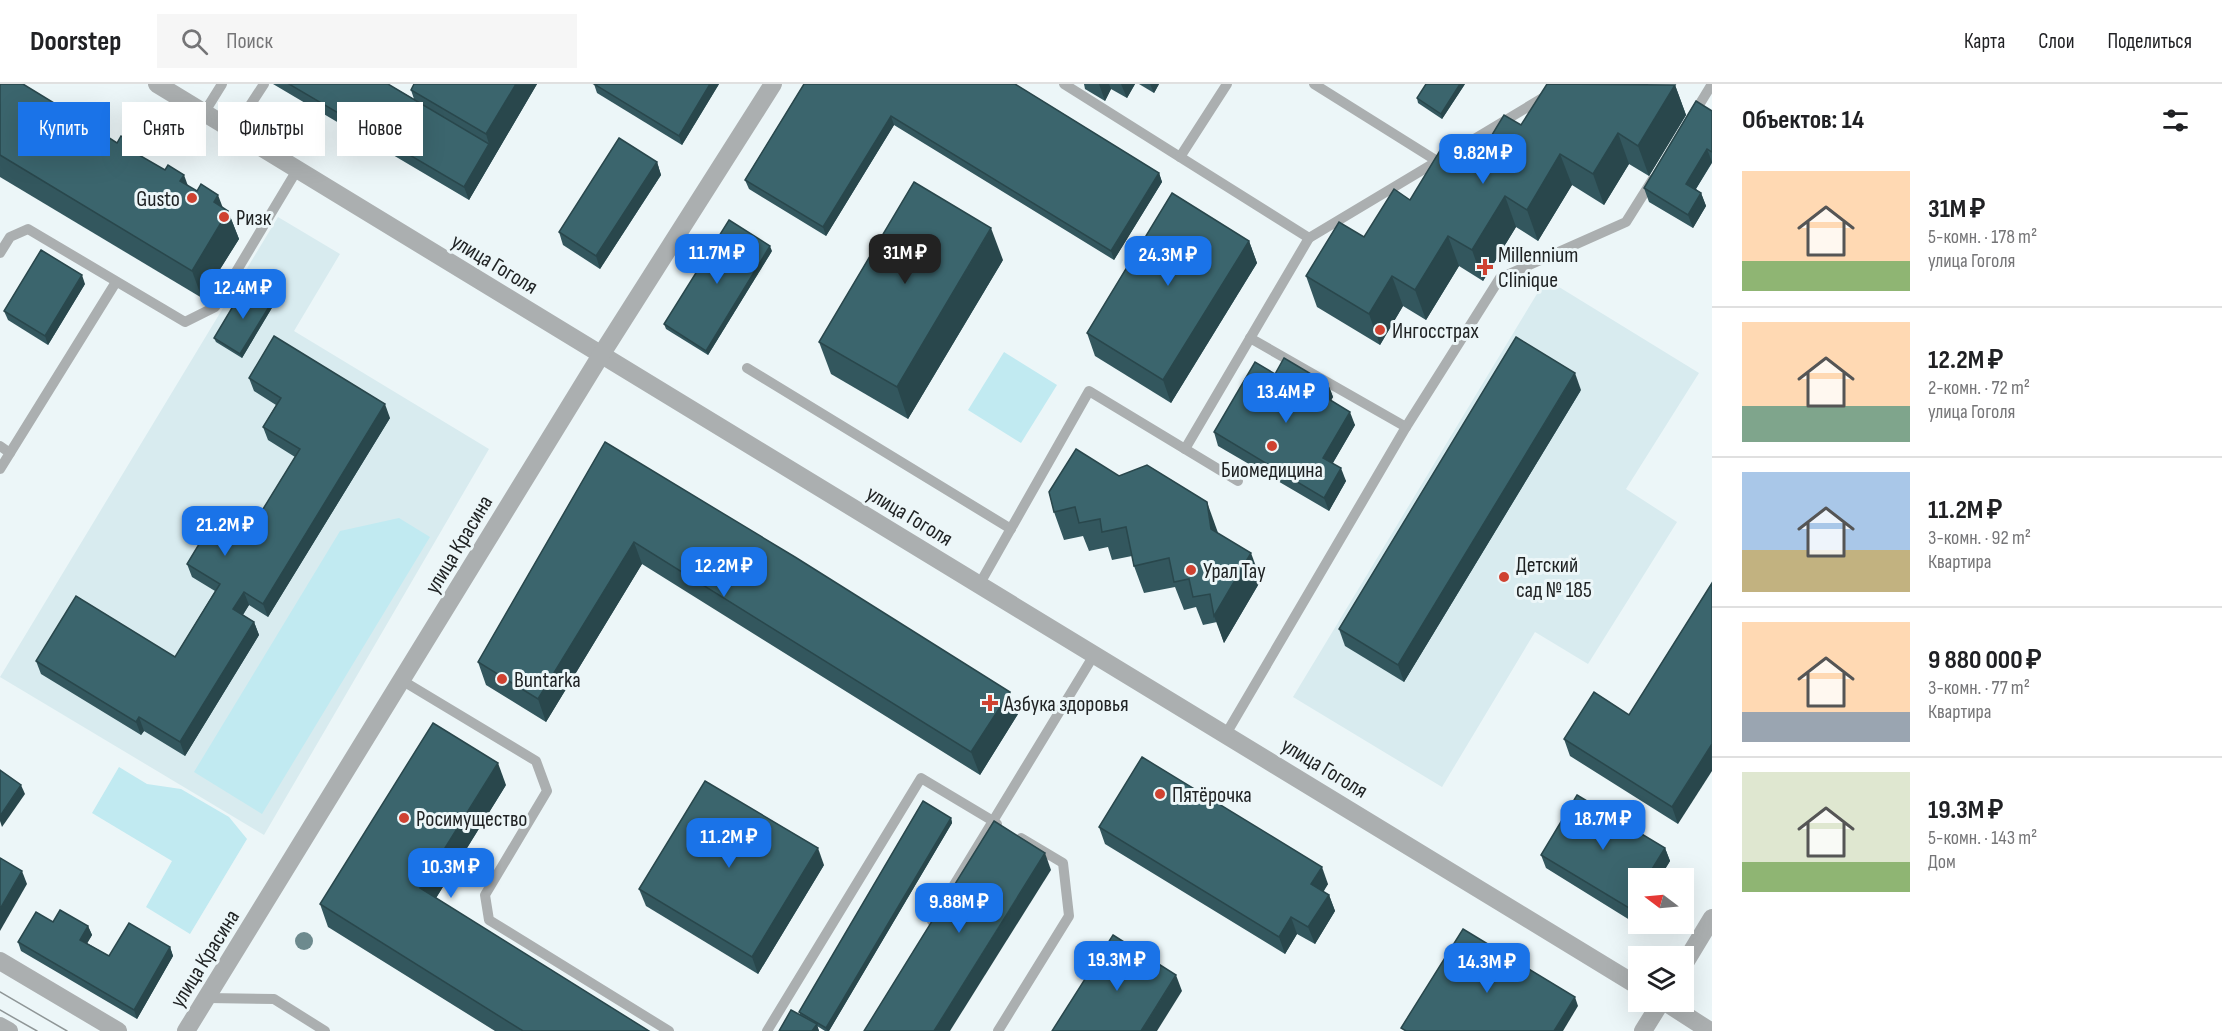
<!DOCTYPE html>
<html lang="ru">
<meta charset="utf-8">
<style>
:root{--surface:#fff;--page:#f6f6f6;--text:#202124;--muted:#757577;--line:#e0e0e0;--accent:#1a73e8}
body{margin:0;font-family:"Sofia Sans Condensed",sans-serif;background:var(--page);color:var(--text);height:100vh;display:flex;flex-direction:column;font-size:22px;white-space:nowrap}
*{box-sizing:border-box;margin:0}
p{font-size:20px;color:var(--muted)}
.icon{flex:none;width:33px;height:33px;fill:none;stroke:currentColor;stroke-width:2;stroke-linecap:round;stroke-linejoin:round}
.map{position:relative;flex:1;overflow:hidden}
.drawer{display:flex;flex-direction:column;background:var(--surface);width:510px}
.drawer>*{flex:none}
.top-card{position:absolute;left:18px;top:18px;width:570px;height:54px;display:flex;gap:12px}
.needle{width:39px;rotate:286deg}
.tools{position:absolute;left:1628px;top:784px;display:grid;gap:12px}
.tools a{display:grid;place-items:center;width:66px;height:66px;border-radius:0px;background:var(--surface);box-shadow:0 6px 24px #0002;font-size:30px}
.price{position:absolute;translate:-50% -51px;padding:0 14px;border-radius:12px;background:var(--accent);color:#fff;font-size:20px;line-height:39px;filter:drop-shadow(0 2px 3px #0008)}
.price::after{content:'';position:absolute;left:50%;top:36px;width:18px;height:14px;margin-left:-9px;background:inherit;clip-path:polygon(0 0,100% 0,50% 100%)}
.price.active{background:#222;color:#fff}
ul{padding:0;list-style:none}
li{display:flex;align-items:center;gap:18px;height:150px;padding:0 30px}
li+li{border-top:2px solid var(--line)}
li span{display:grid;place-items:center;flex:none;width:168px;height:120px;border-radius:0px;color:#555}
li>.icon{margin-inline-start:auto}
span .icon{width:72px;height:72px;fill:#fffc;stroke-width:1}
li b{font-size:26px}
h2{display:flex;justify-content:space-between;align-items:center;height:72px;padding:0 30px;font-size:26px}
.tag{padding:0 21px;border-radius:0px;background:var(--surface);box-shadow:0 6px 24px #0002;font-size:21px;line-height:54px}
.tag.active{background:var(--accent);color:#fff}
header{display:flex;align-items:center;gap:36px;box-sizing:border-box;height:84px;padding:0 30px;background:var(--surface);border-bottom:2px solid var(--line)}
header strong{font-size:28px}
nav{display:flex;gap:33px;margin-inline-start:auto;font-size:21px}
.search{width:420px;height:54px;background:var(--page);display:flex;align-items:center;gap:15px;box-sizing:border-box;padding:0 21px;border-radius:0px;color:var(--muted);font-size:22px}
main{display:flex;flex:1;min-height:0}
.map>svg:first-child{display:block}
</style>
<header>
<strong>Doorstep</strong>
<div class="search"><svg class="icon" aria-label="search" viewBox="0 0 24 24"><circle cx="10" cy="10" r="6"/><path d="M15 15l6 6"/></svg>Поиск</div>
<nav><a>Карта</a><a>Слои</a><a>Поделиться</a></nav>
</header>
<main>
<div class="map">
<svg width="1712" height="947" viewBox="0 0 1712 947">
<rect width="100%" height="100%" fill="#ecf6f8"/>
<!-- built -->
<g fill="#d8ebef">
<polygon points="278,133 340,170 294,247 489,365 264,751 0,593"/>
<polygon points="1546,195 1699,289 1626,405 1677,438 1588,580 1535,548 1442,703 1293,613"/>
</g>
<!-- green -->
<g fill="#c1eaf1">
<polygon points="1004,268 1057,301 1021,359 968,326"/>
<polygon points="399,434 430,453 262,730 194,688 340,447"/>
<polygon points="119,683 147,700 181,705 229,733 247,755 190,850 146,823 172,777 92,729"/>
</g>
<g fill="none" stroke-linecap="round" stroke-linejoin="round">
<!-- service -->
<g stroke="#abafb0" stroke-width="10">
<polyline points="1064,0 1180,73 1227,0"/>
<polyline points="1314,0 1437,77"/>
<polyline points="204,29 222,0"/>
<polyline points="1693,31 1712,0"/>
<polyline points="234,46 264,0"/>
<polyline points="1180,73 1309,154"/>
<polyline points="0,169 10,153 28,145 185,238 215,223 297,86"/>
<polyline points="1250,254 1406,343"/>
<polyline points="747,284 1011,445"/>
<polyline points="0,362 10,369"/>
<polyline points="1185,365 1238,397"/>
<polyline points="0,385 116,198"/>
<polyline points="979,501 1089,307 1185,365 1309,154 1566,0"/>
<polyline points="403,597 536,677 547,707 485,811 489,836 669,947"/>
<polyline points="1226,650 1406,343 1500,194 1626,138 1653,95"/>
<polyline points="932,837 993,737 997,740"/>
<polyline points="208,914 274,915 325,947"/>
<polyline points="767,947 921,694 993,737 1094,571"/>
<polyline points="998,947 1069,832 1063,779 1021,754"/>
</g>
<!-- minor -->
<g stroke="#abafb0" stroke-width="18">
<polyline points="157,0 1638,902"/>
<polyline points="1665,918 1710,947"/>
<polyline points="186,947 601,271 773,0"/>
</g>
<!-- tertiary -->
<g stroke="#abafb0" stroke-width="18">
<polyline points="0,877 118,947"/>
<polyline points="1683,882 1712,834"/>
<polyline points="0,942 9,947"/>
<polyline points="1643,947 1661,918"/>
</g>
<!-- tram -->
<g stroke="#8f9697" stroke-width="1.5">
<polyline points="0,908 67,947"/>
<polyline points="0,926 37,947"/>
</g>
</g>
<!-- trees -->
<circle fill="#6d8a8e" cx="304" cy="857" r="9"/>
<!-- wall -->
<g fill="#33575e">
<polygon points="0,0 107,53 139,71 228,127 239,155 202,214 0,93"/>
<polygon points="273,0 388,0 414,15 411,6 414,0 537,0 469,116"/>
<polygon points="594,0 719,0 682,61 597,9"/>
<polygon points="804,0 1159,89 1162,98 1114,176 894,41 826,152 749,105 745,96"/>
<polygon points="1084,0 1135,0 1127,14 1111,5 1105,17 1085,5"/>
<polygon points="1139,0 1159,0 1154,9"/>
<polygon points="1465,0 1442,35 1418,19 1417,14"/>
<polygon points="1675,1 1686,31 1649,92 1629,80 1604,121 1572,101 1538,157 1516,143 1483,197 1459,182 1426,236 1403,222 1380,261 1317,223 1306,192 1364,153 1478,74 1521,41"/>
<polygon points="1712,27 1712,79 1696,105 1701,109 1706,122 1693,144 1649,118 1644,104"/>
<polygon points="657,78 661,91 600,185 563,161 559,148"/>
<polygon points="1249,157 1257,179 1171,319 1095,272 1087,249"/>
<polygon points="772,167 708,271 666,245 664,240"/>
<polygon points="1003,176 908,335 831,290 819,258"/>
<polygon points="85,200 48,261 8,236 4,227"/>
<polygon points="272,218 273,222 242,274 216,258 214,254"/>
<polygon points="1275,290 1328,300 1333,313 1331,316 1355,341 1333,379 1346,397 1329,427 1218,362 1214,348"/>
<polygon points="249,294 390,334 268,533 249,521 243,531 254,538 259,551 185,672 144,647 141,651 41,590 36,577 175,573 215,507 192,493 187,480 247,451 295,373 268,356 263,343 276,321 254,307"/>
<polygon points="1581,306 1404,598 1345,562 1339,545"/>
<polygon points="605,358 1010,608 1018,630 980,691 642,480 546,638 486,601 478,578"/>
<polygon points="1119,392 1217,446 1218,449 1261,496 1224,559 1217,538 1203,541 1196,523 1184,526 1175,503 1144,509 1134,482 1132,472 1112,476 1108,463 1089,467 1083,452 1064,456 1054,428"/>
<polygon points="1712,499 1678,740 1570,672 1564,655 1629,631"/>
<polygon points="506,701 436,814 649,947 495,947 328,843 320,820"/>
<polygon points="951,734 952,739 829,947 825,947 817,942 819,947 779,947 800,930 799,928"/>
<polygon points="1099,743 1328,800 1323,807 1329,811 1335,827 1315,860 1297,850 1285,870 1105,760"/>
<polygon points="1665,764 1670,777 1659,795 1638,795 1633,838 1546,784 1541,771"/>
<polygon points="824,781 758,890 646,822 639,805"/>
<polygon points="53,838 88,842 92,851 87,859 109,872 170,863 173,872 137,935 21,867 18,858"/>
</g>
<!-- shaded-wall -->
<g fill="#29474c">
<polygon points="516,0 537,0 469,116 464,103 489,60 486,50"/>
<polygon points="710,0 719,0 682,61 679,52"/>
<polygon points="1099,0 1109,0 1111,5 1105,17"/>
<polygon points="1121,0 1135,0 1127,14"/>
<polygon points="1150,0 1159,0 1154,9"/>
<polygon points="1460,0 1465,0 1442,35 1441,30"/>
<polygon points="1675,1 1686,31 1649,92 1638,62"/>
<polygon points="891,32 894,41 826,152 823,143"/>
<polygon points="104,43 114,70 100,48"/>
<polygon points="1618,49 1629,80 1604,121 1593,90"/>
<polygon points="136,61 146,89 132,67"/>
<polygon points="1707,65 1712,78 1691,113 1686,100"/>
<polygon points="1560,70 1572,101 1538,157 1527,126"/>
<polygon points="657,78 661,91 600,185 596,172"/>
<polygon points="1159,89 1162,98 1114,176 1111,167"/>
<polygon points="184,91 194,118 180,97"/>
<polygon points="1701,109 1706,122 1693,144 1688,131"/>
<polygon points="218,111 226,132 228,127 239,155 202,214 192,187 214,118"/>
<polygon points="1505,112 1516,143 1483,197 1472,166"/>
<polygon points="991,144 1003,176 908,335 897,303"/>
<polygon points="1448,152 1459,182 1426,236 1415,206"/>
<polygon points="1249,157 1257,179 1171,319 1163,296"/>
<polygon points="770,162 772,167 708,271 706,267"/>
<polygon points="82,191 85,200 48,261 45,252"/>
<polygon points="1392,192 1403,222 1380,261 1369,230"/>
<polygon points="272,218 273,222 242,274 240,270"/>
<polygon points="1575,289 1581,306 1404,598 1398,581"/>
<polygon points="1328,300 1333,313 1327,324 1322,311"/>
<polygon points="385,320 390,334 268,533 263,520"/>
<polygon points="1350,328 1355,341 1328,387 1323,374"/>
<polygon points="1341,384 1346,397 1329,427 1324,414"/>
<polygon points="1207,418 1217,446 1221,473 1211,445"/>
<polygon points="634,458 642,480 546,638 538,615"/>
<polygon points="1251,469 1261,496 1224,559 1214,532"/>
<polygon points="244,508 249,521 238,538 233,525"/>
<polygon points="254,538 259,551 185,672 180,658"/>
<polygon points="1010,608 1018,630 980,691 971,668"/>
<polygon points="139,633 144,647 141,651 136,638"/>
<polygon points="1712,660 1712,687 1678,740 1672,723"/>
<polygon points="498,679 506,701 428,827 420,804"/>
<polygon points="21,701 25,710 2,743 0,737 0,732"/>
<polygon points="951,734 952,739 829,947 827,947 826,944"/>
<polygon points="818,764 824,781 758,890 752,873"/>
<polygon points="1665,764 1670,777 1659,795 1646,795"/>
<polygon points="1045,769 1051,786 950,947 934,947"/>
<polygon points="1322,783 1328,800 1318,817 1311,800"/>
<polygon points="22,787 27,800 0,847 0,825"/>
<polygon points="1638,809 1638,830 1633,838 1629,824"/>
<polygon points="1329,811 1335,827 1315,860 1308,843"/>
<polygon points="1291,833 1297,850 1285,870 1279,853"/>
<polygon points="88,842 92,851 84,865 80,856"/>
<polygon points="170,863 173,872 137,935 134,926"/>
<polygon points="1176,891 1182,907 1157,947 1141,947"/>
<polygon points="1575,913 1578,922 1563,947 1554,947"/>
<polygon points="817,940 819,947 812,947"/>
</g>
<!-- building -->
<g fill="#3b656d" stroke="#29474c" stroke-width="1.5">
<polygon points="0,0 23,0 85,38 88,33 104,43 100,48 117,59 121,52 136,61 132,67 165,86 168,81 184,91 180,97 197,107 201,100 218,111 214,118 228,127 192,187 0,71"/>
<polygon points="289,0 388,0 489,60 464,103"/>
<polygon points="414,0 516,0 486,50 411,6"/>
<polygon points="594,0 710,0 679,52"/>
<polygon points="804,0 1015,0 1159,89 1111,167 891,32 823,143 745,96"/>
<polygon points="1426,0 1460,0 1441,30 1417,14"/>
<polygon points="1547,0 1675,1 1638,62 1618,49 1593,90 1560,70 1527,126 1505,112 1472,166 1448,152 1415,206 1392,192 1369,230 1306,192 1339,138 1364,153 1394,105 1410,116 1447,55 1478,74 1504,31 1521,41"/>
<polygon points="1696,17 1712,27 1712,68 1707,65 1686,100 1701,109 1688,131 1644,104"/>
<polygon points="619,54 657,78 596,172 559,148"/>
<polygon points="914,98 991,144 897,303 819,258"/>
<polygon points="1172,109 1249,157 1163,296 1087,249"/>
<polygon points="729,136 770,162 706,267 664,240"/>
<polygon points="41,166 82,191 45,252 4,227"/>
<polygon points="245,202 272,218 240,270 214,254"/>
<polygon points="274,252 385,320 263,520 244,508 233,525 254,538 180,658 139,633 136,638 36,577 76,512 175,573 220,500 187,480 216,432 247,451 300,365 263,343 281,314 249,294"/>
<polygon points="1516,253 1575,289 1398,581 1339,545"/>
<polygon points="1284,274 1328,300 1322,311 1350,328 1323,374 1341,384 1324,414 1214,348 1255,278 1275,290"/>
<polygon points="605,358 795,473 1010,608 971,668 634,458 538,615 478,578"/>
<polygon points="1076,365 1119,392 1147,381 1207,418 1211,445 1251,469 1214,532 1210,510 1193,513 1189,495 1174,498 1169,474 1134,482 1126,443 1102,448 1100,435 1079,439 1075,423 1054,428 1049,408"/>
<polygon points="1712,499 1712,660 1672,723 1564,655 1594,608 1629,631"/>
<polygon points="433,639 498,679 420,804 649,947 523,947 320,820"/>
<polygon points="1142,673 1322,783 1311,800 1329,811 1308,843 1291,833 1279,853 1099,743"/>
<polygon points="0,686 21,701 0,732"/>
<polygon points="705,697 818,764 752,873 639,805"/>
<polygon points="1577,711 1665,764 1646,795 1638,795 1638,809 1629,824 1541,771"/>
<polygon points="923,717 951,734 826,944 799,928"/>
<polygon points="994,737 1045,769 934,947 864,947"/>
<polygon points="0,774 22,787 0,825"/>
<polygon points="60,826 88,842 80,856 109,872 129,839 170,863 134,926 18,858 36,828 53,838"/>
<polygon points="1463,845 1575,913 1554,947 1406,947 1401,944"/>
<polygon points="1113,851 1176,891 1141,947 1052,947"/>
<polygon points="791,926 817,940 812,947 779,947"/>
</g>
<!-- markers -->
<g fill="#cf4231" stroke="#ecf6f8" stroke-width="2">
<circle cx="192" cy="114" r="6"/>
<circle cx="224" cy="133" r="6"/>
<path d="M1482 174h6v6h6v6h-6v6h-6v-6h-6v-6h6z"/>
<circle cx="1380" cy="246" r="6"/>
<circle cx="1272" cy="362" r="6"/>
<circle cx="1191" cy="486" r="6"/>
<circle cx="1504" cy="493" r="6"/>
<circle cx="502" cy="595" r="6"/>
<path d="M987 610h6v6h6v6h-6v6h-6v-6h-6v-6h6z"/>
<circle cx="1160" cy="710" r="6"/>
<circle cx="404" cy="734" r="6"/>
</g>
<g text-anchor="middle" stroke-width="6" stroke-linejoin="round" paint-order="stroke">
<!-- poi labels -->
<g font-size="22" fill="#202324" stroke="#ecf6f8" text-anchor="start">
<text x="180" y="122" text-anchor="end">Gusto</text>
<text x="236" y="141">Ризк</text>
<text x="1498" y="178">Millennium<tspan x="1498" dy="25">Clinique</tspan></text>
<text x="1392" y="254">Ингосстрах</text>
<text x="1272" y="393" text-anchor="middle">Биомедицина</text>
<text x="1516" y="488">Детский<tspan x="1516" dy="25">сад № 185</tspan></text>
<text x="1203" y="494">Урал Тау</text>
<text x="514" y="603">Buntarka</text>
<text x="1004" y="627">Азбука здоровья</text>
<text x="1172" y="718">Пятёрочка</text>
<text x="416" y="742">Росимущество</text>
</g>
<!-- street labels -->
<g font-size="22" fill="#202324" stroke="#ecf6f8">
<text transform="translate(495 179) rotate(31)" y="8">улица Гоголя</text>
<text transform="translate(910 431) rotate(31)" y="8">улица Гоголя</text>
<text transform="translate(458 460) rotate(-59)" y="8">улица Красина</text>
<text transform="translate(1325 683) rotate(31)" y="8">улица Гоголя</text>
<text transform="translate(204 874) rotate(-58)" y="8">улица Красина</text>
</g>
</g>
</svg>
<div class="tools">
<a><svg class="needle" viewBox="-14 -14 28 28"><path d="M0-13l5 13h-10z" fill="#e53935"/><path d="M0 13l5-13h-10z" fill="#757577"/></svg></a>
<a><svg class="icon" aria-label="layers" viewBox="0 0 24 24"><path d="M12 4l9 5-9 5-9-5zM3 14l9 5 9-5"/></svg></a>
</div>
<b class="price" style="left:1483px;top:101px">9.82M ₽</b>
<b class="price" style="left:717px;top:201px">11.7M ₽</b>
<b class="price active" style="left:905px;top:201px">31M ₽</b>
<b class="price" style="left:1168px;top:203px">24.3M ₽</b>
<b class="price" style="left:243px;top:236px">12.4M ₽</b>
<b class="price" style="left:1286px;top:340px">13.4M ₽</b>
<b class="price" style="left:225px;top:473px">21.2M ₽</b>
<b class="price" style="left:724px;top:514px">12.2M ₽</b>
<b class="price" style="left:1603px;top:767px">18.7M ₽</b>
<b class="price" style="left:729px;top:785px">11.2M ₽</b>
<b class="price" style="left:451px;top:815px">10.3M ₽</b>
<b class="price" style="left:959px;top:850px">9.88M ₽</b>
<b class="price" style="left:1117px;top:908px">19.3M ₽</b>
<b class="price" style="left:1487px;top:910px">14.3M ₽</b>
<div class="top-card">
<a class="tag active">Купить</a>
<a class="tag">Снять</a>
<a class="tag">Фильтры</a>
<a class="tag">Новое</a>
</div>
</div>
<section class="drawer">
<h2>Объектов: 14<svg class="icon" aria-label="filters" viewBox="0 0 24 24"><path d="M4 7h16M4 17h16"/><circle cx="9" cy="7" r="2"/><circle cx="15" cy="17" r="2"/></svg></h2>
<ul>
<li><span style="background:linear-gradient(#ffd9b3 75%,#8fb573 0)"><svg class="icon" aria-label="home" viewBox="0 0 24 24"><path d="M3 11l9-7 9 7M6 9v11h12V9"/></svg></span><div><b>31M ₽</b><p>5-комн. · 178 m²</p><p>улица Гоголя</p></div></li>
<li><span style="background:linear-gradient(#ffd9b3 70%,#7fa58c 0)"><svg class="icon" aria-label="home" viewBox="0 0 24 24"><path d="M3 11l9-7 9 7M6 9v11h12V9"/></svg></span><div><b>12.2M ₽</b><p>2-комн. · 72 m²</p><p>улица Гоголя</p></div></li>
<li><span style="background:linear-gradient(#a9c7e8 65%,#c2b280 0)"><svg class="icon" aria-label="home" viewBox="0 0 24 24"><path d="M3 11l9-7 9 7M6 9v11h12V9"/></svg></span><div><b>11.2M ₽</b><p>3-комн. · 92 m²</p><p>Квартира</p></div></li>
<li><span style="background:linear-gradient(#ffd9b3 75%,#9aa5b1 0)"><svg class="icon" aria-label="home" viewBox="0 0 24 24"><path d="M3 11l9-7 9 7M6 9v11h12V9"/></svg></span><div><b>9 880 000 ₽</b><p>3-комн. · 77 m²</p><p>Квартира</p></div></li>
<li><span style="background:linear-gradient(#dfe7d0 75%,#8fb573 0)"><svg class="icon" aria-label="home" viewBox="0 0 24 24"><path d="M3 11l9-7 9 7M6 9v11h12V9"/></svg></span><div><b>19.3M ₽</b><p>5-комн. · 143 m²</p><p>Дом</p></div></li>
</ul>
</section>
</main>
